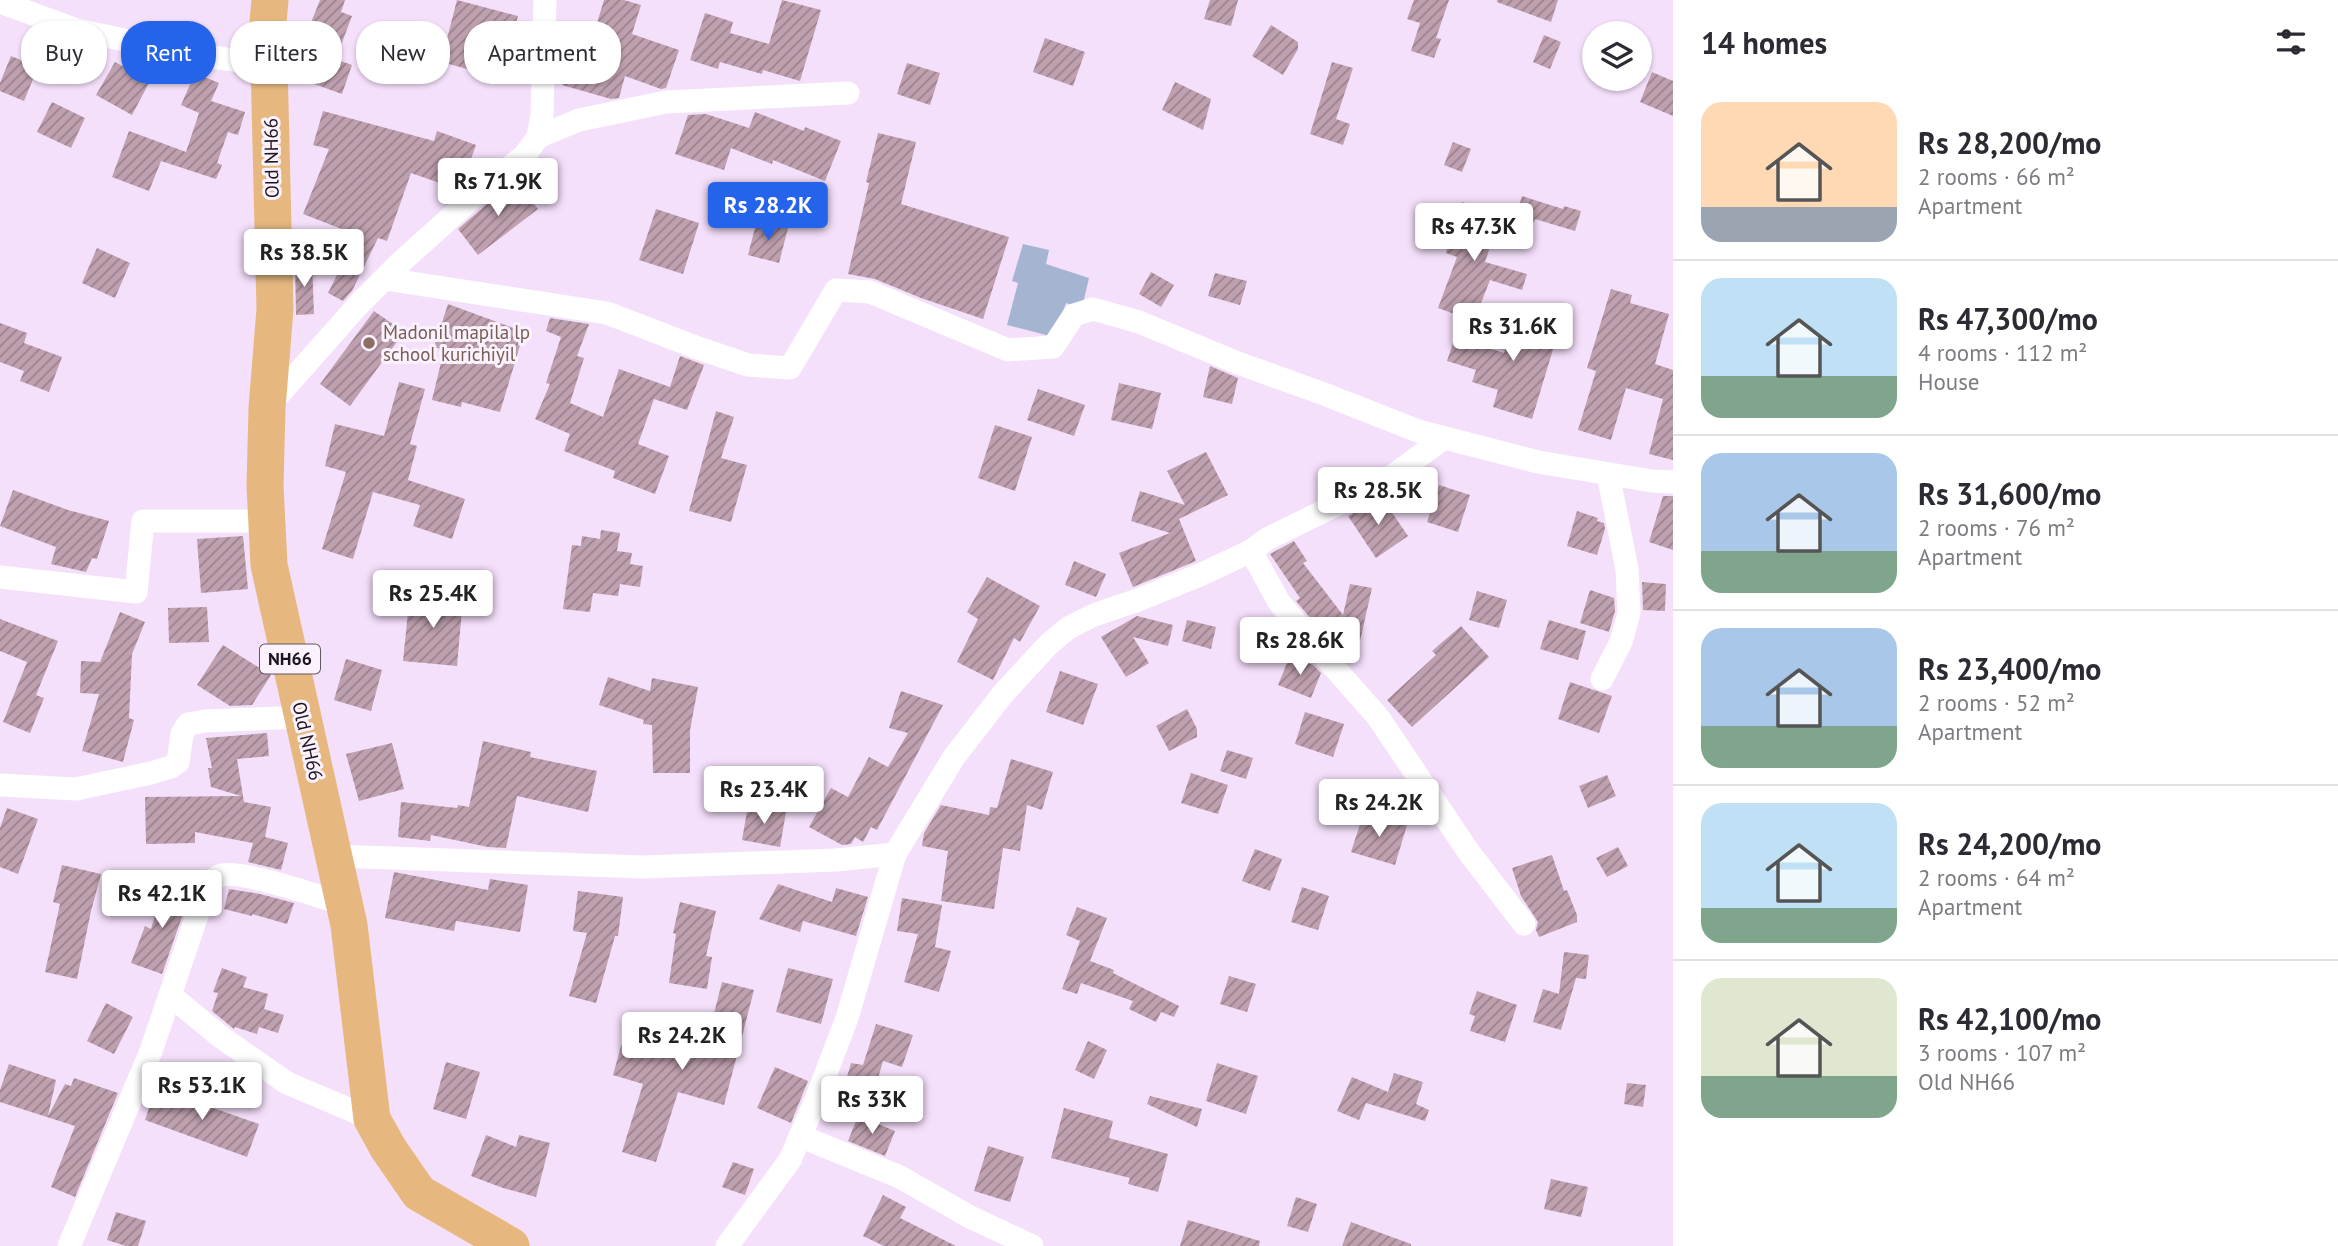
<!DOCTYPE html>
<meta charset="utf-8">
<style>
:root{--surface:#fff;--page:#f7f7f7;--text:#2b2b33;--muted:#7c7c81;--line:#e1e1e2;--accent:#2563eb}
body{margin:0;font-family:"PT Sans",sans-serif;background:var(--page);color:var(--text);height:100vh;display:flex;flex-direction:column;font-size:26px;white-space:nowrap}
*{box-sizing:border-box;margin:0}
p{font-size:23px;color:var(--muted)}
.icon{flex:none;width:38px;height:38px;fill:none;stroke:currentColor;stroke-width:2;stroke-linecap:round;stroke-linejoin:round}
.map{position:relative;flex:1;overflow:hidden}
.panel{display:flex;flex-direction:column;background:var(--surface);width:665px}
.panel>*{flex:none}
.hud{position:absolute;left:21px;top:21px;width:665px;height:63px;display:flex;gap:14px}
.controls{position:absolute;left:1582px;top:21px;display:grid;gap:14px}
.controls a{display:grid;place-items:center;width:70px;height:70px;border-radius:50%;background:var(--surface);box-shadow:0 2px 5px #0004;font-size:35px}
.price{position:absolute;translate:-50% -60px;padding:0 16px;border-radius:7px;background:#fff;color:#222;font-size:23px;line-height:46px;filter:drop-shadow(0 2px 4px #0008)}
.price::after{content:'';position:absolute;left:50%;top:42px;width:21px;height:16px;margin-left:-10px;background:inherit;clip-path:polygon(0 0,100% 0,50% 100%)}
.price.selected{background:var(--accent);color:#fff}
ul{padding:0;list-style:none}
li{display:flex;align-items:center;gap:21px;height:175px;padding:0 28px}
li+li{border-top:2px solid var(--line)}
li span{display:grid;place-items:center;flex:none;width:196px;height:140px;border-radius:21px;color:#555}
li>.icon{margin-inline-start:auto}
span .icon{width:84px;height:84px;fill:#fffc;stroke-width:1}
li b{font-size:30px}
h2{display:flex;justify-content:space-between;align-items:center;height:84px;padding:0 28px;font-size:30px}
.chip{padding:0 24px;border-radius:28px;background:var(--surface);box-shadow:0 2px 5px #0004;font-size:24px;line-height:63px}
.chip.selected{background:var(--accent);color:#fff}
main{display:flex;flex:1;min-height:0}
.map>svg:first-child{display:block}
</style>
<main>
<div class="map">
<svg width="1673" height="1246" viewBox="0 0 1673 1246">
<defs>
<pattern id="building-hatch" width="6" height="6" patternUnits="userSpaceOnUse" patternTransform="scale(1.75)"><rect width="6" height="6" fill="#bfa0af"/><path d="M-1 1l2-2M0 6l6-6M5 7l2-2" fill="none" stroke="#9a818e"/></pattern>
</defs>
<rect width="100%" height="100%" fill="#f5e0fb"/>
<!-- water -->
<polygon fill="#a5b5d1" points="1023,244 1049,250 1046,264 1089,278 1082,308 1066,303 1054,337 1007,325 1018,283 1012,281"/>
<!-- building -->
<g fill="url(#building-hatch)">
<polygon points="320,0 345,0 341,12 352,16 340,48 306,35"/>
<polygon points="457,0 518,16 502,78 441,62"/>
<polygon points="604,0 624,0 641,5 632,34 679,50 666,88 661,89 625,76 619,98 611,99 562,85 568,63 576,65 585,34 593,36"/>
<polygon points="782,0 821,10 800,81 763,70 762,74 720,62 718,69 690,60 705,13 733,22 730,33 769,44"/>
<polygon points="1210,0 1238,0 1231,26 1204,19"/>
<polygon points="1414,0 1449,0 1436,38 1441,39 1434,58 1411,51 1420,23 1407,19"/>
<polygon points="1497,0 1558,0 1551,22 1497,2"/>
<polygon points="1271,25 1298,42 1298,49 1283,75 1252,56"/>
<polygon points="1544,35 1561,42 1550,69 1533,62"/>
<polygon points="1045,38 1085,52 1073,86 1033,72"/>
<polygon points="324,55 352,65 342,94 314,84"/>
<polygon points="11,56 38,67 24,101 0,91 0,83"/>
<polygon points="115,62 150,81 132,115 96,95"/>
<polygon points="1332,62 1353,68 1336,119 1350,124 1343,145 1310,134"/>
<polygon points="907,63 940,73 930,105 897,94"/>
<polygon points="1652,72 1673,81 1673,116 1640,102"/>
<polygon points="195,73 219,83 211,101 245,112 238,135 228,132 217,163 222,165 216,179 161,161 149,191 112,177 129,131 186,152 199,113 181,105"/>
<polygon points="1175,82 1211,99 1203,130 1162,110"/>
<polygon points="52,102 85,118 71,148 37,132"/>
<polygon points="323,111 434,141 437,131 476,145 460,190 411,173 387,241 378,238 352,291 343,301 328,293 357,235 303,214 329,149 313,145"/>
<polygon points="755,112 804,131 805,127 841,141 825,181 773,160 772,164 731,148 724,170 675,154 688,115 706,114 749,128"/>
<polygon points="878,133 916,142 901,204 1009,237 983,319 921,298 875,279 848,274 869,183 866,182"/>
<polygon points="1453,142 1471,149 1462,172 1444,165"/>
<polygon points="515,180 538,209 478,255 458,229"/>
<polygon points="1522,196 1563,209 1564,206 1581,211 1575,231 1535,219 1534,222 1516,216"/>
<polygon points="1462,202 1501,214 1485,262 1527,274 1522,290 1490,280 1474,321 1438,308 1457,257 1446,253"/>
<polygon points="656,209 699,223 683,274 639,260"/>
<polygon points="757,220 788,228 779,263 748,255"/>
<polygon points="97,248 130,263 115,298 82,283"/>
<polygon points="295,262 312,262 314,314 296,315"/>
<polygon points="1151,272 1174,285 1161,307 1139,294"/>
<polygon points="1215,273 1247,281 1240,305 1208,296"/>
<polygon points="1611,289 1632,295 1630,303 1669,314 1655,364 1673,370 1673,460 1649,454 1663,399 1626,388 1611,440 1578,430 1596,371 1587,368"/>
<polygon points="448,304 524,332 500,412 462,402 461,407 432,400 444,350 434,347"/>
<polygon points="1518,309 1561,323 1532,419 1493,407 1498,390 1472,382 1476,370 1447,361 1455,337 1504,353"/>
<polygon points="374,311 404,332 350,406 320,384"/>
<polygon points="550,318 589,324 577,356 584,358 570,403 603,417 619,369 670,387 680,356 704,365 687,410 654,399 638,444 669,456 655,494 613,478 615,471 564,451 570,434 535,419 550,384 546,383 561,337 546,331"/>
<polygon points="0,323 27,333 24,343 62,357 49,392 20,381 24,371 0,362"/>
<polygon points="1210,366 1238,378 1232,404 1203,397"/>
<polygon points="399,382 425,389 410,444 417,446 408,480 465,499 452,539 413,526 420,505 373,492 353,559 322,549 346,472 325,466 335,424 384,436"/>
<polygon points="1119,383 1161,393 1152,429 1111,420"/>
<polygon points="1038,389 1085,405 1074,436 1027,420"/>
<polygon points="716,411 734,417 721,458 747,465 731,522 689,511"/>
<polygon points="995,425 1032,437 1015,491 978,478"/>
<polygon points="1206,452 1228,495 1179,519 1196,561 1133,587 1119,553 1170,533 1131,521 1140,491 1185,505 1167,471"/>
<polygon points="1439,485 1470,495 1458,532 1427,522"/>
<polygon points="13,490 68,510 109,521 97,559 92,558 86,572 51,564 56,547 0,526"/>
<polygon points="1663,496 1673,496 1673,550 1649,542"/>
<polygon points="1382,498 1408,536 1376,558 1348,516"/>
<polygon points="1577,511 1598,518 1597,521 1604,523 1605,529 1597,555 1567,546"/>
<polygon points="601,530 620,533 617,551 632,553 630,564 643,566 640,587 620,584 618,596 593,593 590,612 563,609 572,545 581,546 582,536 600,539"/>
<polygon points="243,536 248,589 201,593 197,539"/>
<polygon points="1294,541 1307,561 1303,563 1343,615 1350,584 1372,588 1360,641 1344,658 1296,601 1300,598 1270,554"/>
<polygon points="1074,561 1106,574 1096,597 1065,585"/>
<polygon points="987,577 1040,606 1020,642 1014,638 993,680 957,662 978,619 967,612"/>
<polygon points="1642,582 1666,584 1665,611 1643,610"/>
<polygon points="1590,590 1614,598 1615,611 1609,632 1580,623"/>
<polygon points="1477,591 1507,600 1499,628 1469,620"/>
<polygon points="410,593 463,598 457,666 403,661"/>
<polygon points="207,607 209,642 169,643 168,608"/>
<polygon points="120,612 145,622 132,654 129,718 134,720 123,762 82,751 99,694 80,693 81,661 100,662"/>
<polygon points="1137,616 1173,625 1168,646 1133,637 1149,663 1126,677 1101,637"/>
<polygon points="0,619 58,641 36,695 44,698 30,733 3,722 27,662 0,651"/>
<polygon points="1187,620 1216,627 1211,649 1182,641"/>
<polygon points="1549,620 1586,631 1578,660 1540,649"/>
<polygon points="1461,626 1489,657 1412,727 1387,700 1436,655 1432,651"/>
<polygon points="223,645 271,675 252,705 230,706 197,685"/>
<polygon points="1290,656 1313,665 1321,673 1311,698 1278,685"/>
<polygon points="346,659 382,670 371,711 334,700"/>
<polygon points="1060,671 1098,684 1083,725 1046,712"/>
<polygon points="608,677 650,691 652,678 698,687 690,730 690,773 653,773 652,725 643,724 644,720 599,705"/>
<polygon points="1570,682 1612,696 1599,733 1558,719"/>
<polygon points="901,691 943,705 877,830 871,827 863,842 855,837 851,844 842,845 809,827 831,788 848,797 869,757 888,767 908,733 889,728"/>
<polygon points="1187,709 1197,729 1197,737 1169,751 1156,726"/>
<polygon points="1305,712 1344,724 1333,757 1295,744"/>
<polygon points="267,733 269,756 237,759 244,802 271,807 265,837 288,843 281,870 248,862 253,843 195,832 195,843 146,844 145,797 241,796 211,787 208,768 212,768 206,738"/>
<polygon points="483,741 531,752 530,757 597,771 588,812 517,796 506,848 488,847 431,835 430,841 398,837 401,802 457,808 458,805 469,807"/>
<polygon points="392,743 404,789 359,801 346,754"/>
<polygon points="1227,750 1253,758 1246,779 1220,771"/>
<polygon points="1011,759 1053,772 1042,810 1027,805 1020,851 1003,848 994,909 941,901 948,851 922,846 924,833 941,805 989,815 990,807 997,808"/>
<polygon points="1191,773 1228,785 1218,814 1181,803"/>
<polygon points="1607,775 1616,796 1588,808 1579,786"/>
<polygon points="748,806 786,812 780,847 742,840"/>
<polygon points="7,808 38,819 18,874 0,867 0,828"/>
<polygon points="1364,812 1407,825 1395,865 1351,852"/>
<polygon points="1618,847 1628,866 1607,877 1596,858"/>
<polygon points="1255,849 1282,859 1270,891 1242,881"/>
<polygon points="1552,855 1564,891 1567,890 1577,915 1577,922 1539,937 1536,930 1538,922 1521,896 1512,868"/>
<polygon points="62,865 101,874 91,911 77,979 45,972 60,904 53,902"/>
<polygon points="394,872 488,890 490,879 528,885 520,932 456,921 454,931 385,918"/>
<polygon points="165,883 191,891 162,974 131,963 145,926 151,929"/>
<polygon points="778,884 832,902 836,888 868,897 856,936 803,921 800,932 759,919"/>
<polygon points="1302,887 1329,896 1318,930 1291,922"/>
<polygon points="229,889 260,894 294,903 287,924 252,914 252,916 224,909"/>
<polygon points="578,891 623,897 618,936 615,936 596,1003 569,996 587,933 573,931"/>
<polygon points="902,898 942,905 935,947 951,951 939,992 904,982 918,934 897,931"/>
<polygon points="680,902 716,911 706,956 712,957 707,989 669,983 676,934 673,933"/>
<polygon points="1077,907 1107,918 1090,961 1114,970 1113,973 1179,1006 1174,1017 1161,1012 1156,1022 1129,1009 1133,1001 1081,983 1077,994 1062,989 1080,941 1066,935"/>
<polygon points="1564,952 1589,955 1586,979 1576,978 1561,1030 1533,1022 1543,989 1559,994"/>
<polygon points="222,968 247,977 243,987 268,994 264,1009 284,1015 278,1033 259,1027 257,1034 235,1027 234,1029 212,1011 218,993 213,992"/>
<polygon points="788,968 833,979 821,1024 776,1012"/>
<polygon points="1229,976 1256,984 1247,1012 1220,1004"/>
<polygon points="722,982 754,990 724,1105 678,1092 656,1162 622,1152 643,1084 613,1075 624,1035 693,1054 695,1050 704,1053"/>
<polygon points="1477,991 1517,1005 1505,1042 1470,1031 1475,1016 1469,1014"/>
<polygon points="106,1003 133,1017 114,1054 87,1041"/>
<polygon points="876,1024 913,1035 902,1067 883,1061 870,1106 843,1099 843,1091 851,1063 863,1065"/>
<polygon points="1088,1041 1107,1050 1094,1079 1075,1070"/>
<polygon points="446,1062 480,1072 466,1119 433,1109"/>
<polygon points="1217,1063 1258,1076 1246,1114 1206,1101"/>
<polygon points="9,1064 56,1080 48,1116 65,1084 71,1086 74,1078 118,1093 75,1197 51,1187 75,1126 0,1102 0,1090"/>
<polygon points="775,1067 808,1081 791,1123 757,1108"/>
<polygon points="1394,1073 1423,1082 1416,1104 1429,1110 1425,1121 1366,1103 1359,1120 1337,1111 1352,1077 1388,1092"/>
<polygon points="1627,1083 1646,1085 1643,1107 1624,1104"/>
<polygon points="156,1088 259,1124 247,1157 145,1120"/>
<polygon points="1150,1096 1202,1109 1197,1127 1147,1104"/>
<polygon points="1064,1108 1113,1121 1109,1138 1168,1154 1158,1192 1128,1184 1130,1178 1051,1158"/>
<polygon points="858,1116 895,1131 885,1156 848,1141"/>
<polygon points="486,1135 516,1147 519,1135 550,1143 536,1197 503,1188 471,1176"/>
<polygon points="988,1146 1024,1157 1010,1202 974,1191"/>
<polygon points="733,1162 754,1169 745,1195 722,1187"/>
<polygon points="1551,1179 1588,1187 1581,1217 1544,1209"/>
<polygon points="883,1195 906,1207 900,1218 956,1246 884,1246 863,1236"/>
<polygon points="1296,1197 1317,1204 1308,1232 1287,1226"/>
<polygon points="116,1212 146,1221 138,1246 126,1246 107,1240"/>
<polygon points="1188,1220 1260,1241 1259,1246 1180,1246"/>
<polygon points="1351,1222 1411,1244 1411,1246 1342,1246"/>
</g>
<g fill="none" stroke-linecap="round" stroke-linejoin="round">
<!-- street -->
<g stroke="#fff" stroke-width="23">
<polyline points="0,2 77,30 190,54 269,65"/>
<polyline points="538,137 579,120 666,102 848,93"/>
<polyline points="385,279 607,313 698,348 748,365 790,368 836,290 870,292 1008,350 1053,347 1074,315 1093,309 1139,322 1238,363 1324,394 1418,431 1538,462 1652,481 1673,482"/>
<polyline points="267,408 360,303 401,262 489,183 524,156 538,137 542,115 545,0"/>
<polyline points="1251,551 1279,602 1316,647 1378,717 1468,851 1524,924"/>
<polyline points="0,577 136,592 143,521 267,521"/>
<polyline points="1602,679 1621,642 1629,613 1627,569 1608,474"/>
<polyline points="0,785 76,789 151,773 171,767 178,762 182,734 188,724 205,721 302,717"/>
<polyline points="335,856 643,867 836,860 895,854"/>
<polyline points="171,996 221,1037 287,1083 372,1119"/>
<polyline points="800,1136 900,1177 970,1217 1032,1246"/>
<path d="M69,1246L151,1051L208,883C213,880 217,876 222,875C244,870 319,897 344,904"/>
<polyline points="727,1246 790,1160 815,1102 847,1018 895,854 954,757 1002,695 1048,645 1068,628 1094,615 1138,600 1202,574 1251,551 1267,539 1387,480 1444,438"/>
</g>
<!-- primary -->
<polyline stroke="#e6b87f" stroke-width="37" points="270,0 268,22 275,309 267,408 265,486 269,565 349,925 372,1119 388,1148 419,1193 511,1246"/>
</g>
<!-- markers -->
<circle fill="#8d6e63" stroke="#fbf2fd" stroke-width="2.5" cx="369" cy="343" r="7"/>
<g text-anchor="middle" stroke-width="6" stroke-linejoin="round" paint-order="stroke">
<!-- shield labels -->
<rect fill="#fbf2fd" stroke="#5f5761" stroke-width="2" x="260" y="644.5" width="60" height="29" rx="5"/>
<g font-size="18" font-weight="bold" fill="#1c151e">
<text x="290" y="665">NH66</text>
</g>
<!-- street labels -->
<g font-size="19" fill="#1c151e" stroke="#fbf2fd">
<text transform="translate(271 158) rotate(-91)" y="7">Old NH66</text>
<text transform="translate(308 741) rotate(77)" y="7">Old NH66</text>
</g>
<!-- education labels -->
<g font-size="19" fill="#785e54" stroke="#fbf2fd" text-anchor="start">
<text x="383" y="339">Madonil mapila lp<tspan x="383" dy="22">school kurichiyil</tspan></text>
</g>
</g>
</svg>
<div class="controls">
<a><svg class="icon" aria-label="layers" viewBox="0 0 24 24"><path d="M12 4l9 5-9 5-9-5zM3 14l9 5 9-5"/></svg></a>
</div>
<b class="price" style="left:498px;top:218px">Rs 71.9K</b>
<b class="price selected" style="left:768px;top:242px">Rs 28.2K</b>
<b class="price" style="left:1474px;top:263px">Rs 47.3K</b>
<b class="price" style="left:304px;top:289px">Rs 38.5K</b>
<b class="price" style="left:1513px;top:363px">Rs 31.6K</b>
<b class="price" style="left:1378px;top:527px">Rs 28.5K</b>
<b class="price" style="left:433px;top:630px">Rs 25.4K</b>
<b class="price" style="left:1300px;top:677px">Rs 28.6K</b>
<b class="price" style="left:764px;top:826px">Rs 23.4K</b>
<b class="price" style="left:1379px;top:839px">Rs 24.2K</b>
<b class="price" style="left:162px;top:930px">Rs 42.1K</b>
<b class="price" style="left:682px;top:1072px">Rs 24.2K</b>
<b class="price" style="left:202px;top:1122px">Rs 53.1K</b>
<b class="price" style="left:872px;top:1136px">Rs 33K</b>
<div class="hud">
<a class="chip">Buy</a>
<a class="chip selected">Rent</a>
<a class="chip">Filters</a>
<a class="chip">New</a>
<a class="chip">Apartment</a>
</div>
</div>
<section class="panel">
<h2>14 homes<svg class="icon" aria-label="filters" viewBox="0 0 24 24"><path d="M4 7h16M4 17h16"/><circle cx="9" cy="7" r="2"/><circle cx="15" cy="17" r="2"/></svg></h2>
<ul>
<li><span style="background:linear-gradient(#ffd9b3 75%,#9aa5b1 0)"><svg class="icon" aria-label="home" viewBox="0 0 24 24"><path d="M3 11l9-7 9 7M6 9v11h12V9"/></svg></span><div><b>Rs 28,200/mo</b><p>2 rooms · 66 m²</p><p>Apartment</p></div></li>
<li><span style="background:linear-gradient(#bfe0f5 70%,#7fa58c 0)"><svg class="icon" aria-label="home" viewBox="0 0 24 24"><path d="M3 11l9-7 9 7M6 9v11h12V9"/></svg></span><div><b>Rs 47,300/mo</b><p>4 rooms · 112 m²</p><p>House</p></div></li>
<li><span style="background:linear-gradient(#a9c7e8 70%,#7fa58c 0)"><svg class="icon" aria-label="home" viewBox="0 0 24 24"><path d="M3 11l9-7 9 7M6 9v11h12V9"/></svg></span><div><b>Rs 31,600/mo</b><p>2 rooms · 76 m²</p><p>Apartment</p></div></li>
<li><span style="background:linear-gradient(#a9c7e8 70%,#7fa58c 0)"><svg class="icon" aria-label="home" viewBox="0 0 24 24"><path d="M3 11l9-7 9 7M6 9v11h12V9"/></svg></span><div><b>Rs 23,400/mo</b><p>2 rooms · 52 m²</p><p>Apartment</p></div></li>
<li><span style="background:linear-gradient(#bfe0f5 75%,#7fa58c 0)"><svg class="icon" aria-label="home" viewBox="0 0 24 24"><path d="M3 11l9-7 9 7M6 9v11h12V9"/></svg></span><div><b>Rs 24,200/mo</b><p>2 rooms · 64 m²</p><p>Apartment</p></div></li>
<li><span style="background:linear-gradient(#dfe7d0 70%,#7fa58c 0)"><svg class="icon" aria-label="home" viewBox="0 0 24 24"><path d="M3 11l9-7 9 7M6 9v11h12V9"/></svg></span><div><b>Rs 42,100/mo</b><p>3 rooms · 107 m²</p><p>Old NH66</p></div></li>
</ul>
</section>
</main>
